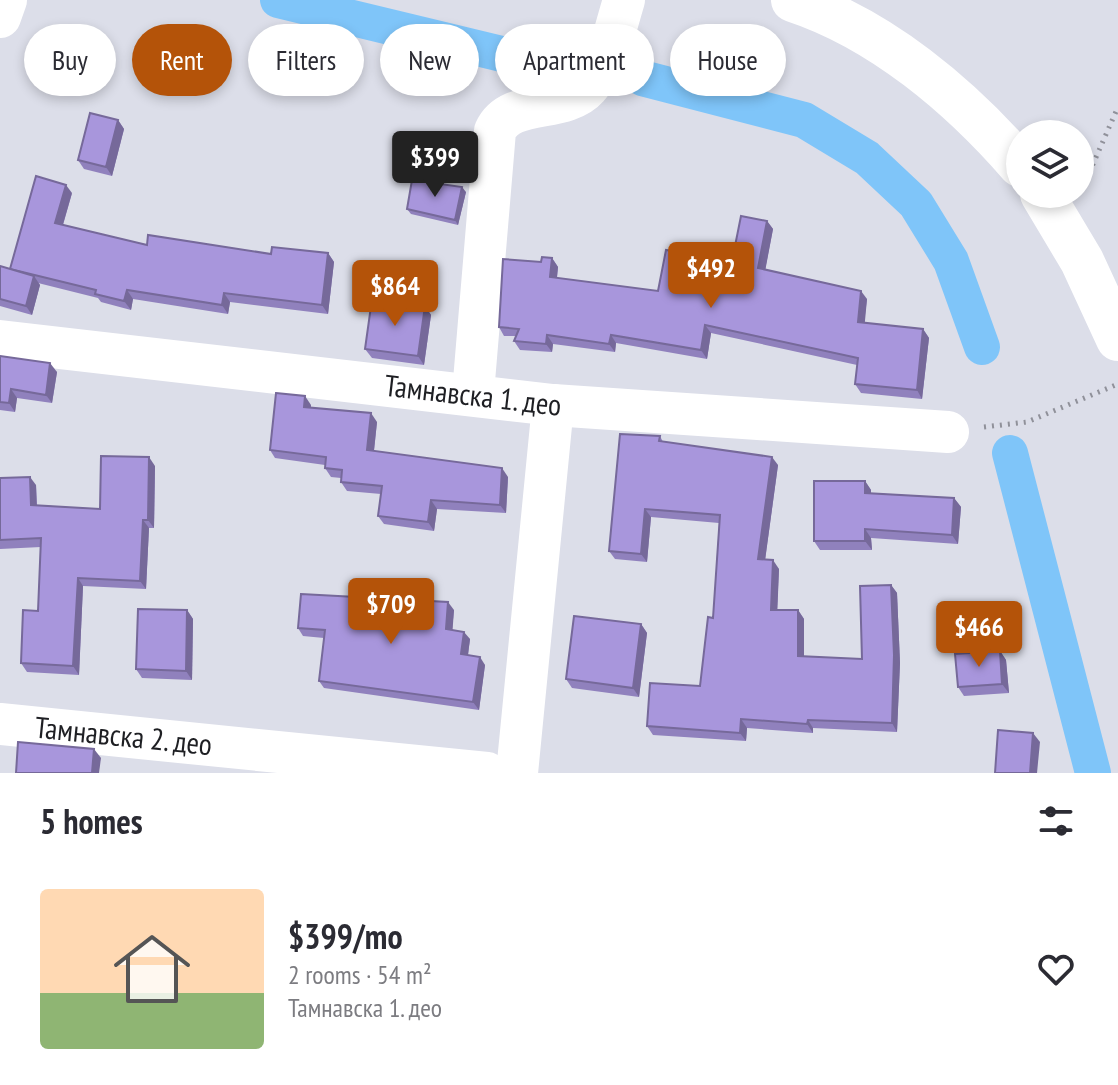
<!DOCTYPE html>
<meta charset="utf-8">
<style>
:root{--surface:#fff;--page:#f2f2f3;--text:#2b2b33;--muted:#7c7c81;--accent:#b45309}
body{margin:0;font-family:"PT Sans Narrow",sans-serif;background:var(--page);color:var(--text);height:100vh;display:flex;flex-direction:column;font-size:30px;white-space:nowrap}
*{box-sizing:border-box;margin:0}
p{font-size:26px;color:var(--muted)}
.icon{flex:none;width:44px;height:44px;fill:none;stroke:currentColor;stroke-width:2;stroke-linecap:round;stroke-linejoin:round}
.map{position:relative;height:773px;overflow:hidden}
.sheet{display:flex;flex-direction:column;background:var(--surface);flex:1}
.sheet>*{flex:none}
.guide{position:absolute;left:24px;top:24px;width:1070px;height:72px;display:flex;gap:16px}
.controls{position:absolute;left:1006px;top:120px;display:grid;gap:16px}
.controls a{display:grid;place-items:center;width:88px;height:88px;border-radius:50%;background:var(--surface);box-shadow:0 4px 12px #0003;font-size:40px}
.price{position:absolute;translate:-50% -68px;padding:0 18px;border-radius:8px;background:var(--accent);color:#fff;font-size:26px;line-height:52px;filter:drop-shadow(0 2px 4px #0008)}
.price::after{content:'';position:absolute;left:50%;top:48px;width:24px;height:18px;margin-left:-12px;background:inherit;clip-path:polygon(0 0,100% 0,50% 100%)}
.price.current{background:#222;color:#fff}
ul{padding:0;list-style:none}
li{display:flex;align-items:center;gap:24px;height:200px;padding:0 40px}
li span{display:grid;place-items:center;flex:none;width:224px;height:160px;border-radius:8px;color:#555}
li>.icon{margin-inline-start:auto}
span .icon{width:96px;height:96px;fill:#fffc;stroke-width:1}
li b{font-size:34px}
h2{display:flex;justify-content:space-between;align-items:center;height:96px;padding:0 40px;font-size:34px}
.tag{padding:0 28px;border-radius:36px;background:var(--surface);box-shadow:0 4px 12px #0003;font-size:28px;line-height:72px}
.tag.current{background:var(--accent);color:#fff}
.map>svg:first-child{display:block}
</style>
<div class="map">
<svg width="1118" height="773" viewBox="0 0 1118 773">
<rect width="100%" height="100%" fill="#dcdee9"/>
<g fill="none" stroke-linecap="round" stroke-linejoin="round">
<!-- canal -->
<g stroke="#7fc5f9" stroke-width="36">
<polyline points="278,0 547,65"/>
<polyline points="642,78 804,120 867,158 916,204 951,261 982,347"/>
<polyline points="1010,453 1093,773"/>
</g>
<!-- path -->
<g stroke="#90919a" stroke-width="5" stroke-dasharray="2 6" stroke-linecap="butt">
<polyline points="1083,187 1118,107"/>
<polyline points="984,427 1027,422 1118,384"/>
</g>
<!-- minor -->
<g stroke="#fff" stroke-width="42">
<polyline points="0,17 6,0"/>
<path id="s1" d="M0,341L553,405L948,432"/>
<path d="M473,393L495,131C510,97 564,114 588,87C609,64 615,29 624,0"/>
<path id="s2" d="M0,724L487,773"/>
<polyline points="517,773 553,405"/>
</g>
<!-- major -->
<g stroke="#fff" stroke-width="44">
<path d="M793,0C881,29 960,96 1020,165"/>
<polyline points="1042,194 1082,261 1118,339"/>
</g>
</g>
<!-- wall -->
<g fill="#9081bd">
<polygon points="118,120 124,129 112,176 84,169 78,160"/>
<polygon points="466,192 458,225 411,214 407,209"/>
<polygon points="72,193 63,225 147,245 271,254 328,253 334,262 328,314 230,302 228,314 133,299 131,310 101,302 98,298 38,283 40,285 32,315 0,306 0,266 11,269"/>
<polygon points="767,221 773,229 765,270 867,299 864,323 923,329 929,338 922,399 861,393 855,384 857,365 711,333 707,359 616,343 615,352 553,344 552,352 520,350 514,341 516,336 504,336 499,327 541,262 552,258 558,267 557,278 658,291 732,261"/>
<polygon points="425,306 431,315 424,365 372,358 365,349"/>
<polygon points="0,356 57,372 52,403 17,398 15,412 0,410"/>
<polygon points="311,405 311,408 377,422 374,451 508,477 506,513 437,509 434,531 384,524 378,516 381,494 347,491 341,482 341,478 331,477 325,468 325,465 275,458 270,450"/>
<polygon points="660,436 663,442 778,465 765,560 779,569 777,610 798,610 804,619 804,656 862,659 891,585 897,593 900,663 897,732 813,728 813,733 747,728 746,741 653,735 647,726 700,686 713,618 719,523 651,517 647,562 615,559 609,551"/>
<polygon points="155,466 154,528 149,528 146,589 83,586 79,675 27,672 21,663 38,611 41,547 0,549 0,478 36,485 37,505 100,509"/>
<polygon points="865,481 871,490 871,493 954,498 961,507 958,544 871,538 872,550 820,550 814,541"/>
<polygon points="187,610 193,619 192,680 142,678 136,669"/>
<polygon points="454,610 452,630 470,639 468,655 485,665 479,710 324,688 319,681 324,638 303,636 298,628"/>
<polygon points="641,624 647,633 639,697 572,688 566,679"/>
<polygon points="1000,651 1006,660 1009,693 964,696 958,687"/>
</g>
<!-- shaded-wall -->
<g fill="#76699a">
<polygon points="118,120 124,129 112,176 106,167"/>
<polygon points="66,185 72,193 61,231 55,223"/>
<polygon points="462,187 466,192 458,225 455,220"/>
<polygon points="767,221 773,229 764,277 758,268"/>
<polygon points="328,253 334,262 328,314 322,305"/>
<polygon points="552,258 558,267 556,285 550,277"/>
<polygon points="34,276 40,285 32,315 26,306"/>
<polygon points="127,290 133,299 131,310 124,301"/>
<polygon points="861,291 867,299 864,331 858,322"/>
<polygon points="224,293 230,302 228,314 222,305"/>
<polygon points="425,306 431,315 424,365 418,356"/>
<polygon points="705,325 711,333 707,359 701,350"/>
<polygon points="923,329 929,338 922,399 917,390"/>
<polygon points="547,335 553,344 552,352 546,344"/>
<polygon points="611,335 616,343 615,352 609,344"/>
<polygon points="50,363 57,372 52,403 46,395"/>
<polygon points="11,389 17,398 15,412 9,403"/>
<polygon points="305,396 311,405 310,415 304,407"/>
<polygon points="371,413 377,422 373,459 367,450"/>
<polygon points="149,457 155,466 154,528 148,520"/>
<polygon points="772,457 778,465 764,568 758,559"/>
<polygon points="502,468 508,477 506,513 500,505"/>
<polygon points="30,477 36,485 37,514 31,505"/>
<polygon points="865,481 871,490 871,502 865,493"/>
<polygon points="954,498 961,507 958,544 952,535"/>
<polygon points="431,500 437,509 434,531 428,522"/>
<polygon points="645,509 651,517 647,562 641,554"/>
<polygon points="143,520 149,528 146,589 140,581"/>
<polygon points="865,529 871,538 872,550 865,541"/>
<polygon points="773,560 779,569 777,619 771,610"/>
<polygon points="78,578 83,586 79,675 73,666"/>
<polygon points="891,585 897,593 900,663 897,732 892,723"/>
<polygon points="448,602 454,610 452,637 446,629"/>
<polygon points="187,610 193,619 192,680 186,671"/>
<polygon points="798,610 804,619 804,664 798,656"/>
<polygon points="641,624 647,633 639,697 633,688"/>
<polygon points="464,632 470,639 467,662 461,654"/>
<polygon points="1000,651 1006,660 1009,693 1002,684"/>
<polygon points="480,657 485,665 479,710 473,702"/>
<polygon points="741,719 747,728 746,741 740,733"/>
<polygon points="808,720 813,728 813,733 807,724"/>
<polygon points="1033,733 1040,742 1037,773 1030,773"/>
<polygon points="94,749 101,758 99,773 92,773"/>
</g>
<!-- building -->
<g fill="#a896dc" stroke="#76699a" stroke-width="2">
<polygon points="90,113 118,120 106,167 78,160"/>
<polygon points="36,176 66,185 55,223 147,245 148,235 271,254 272,247 328,253 322,305 224,293 222,305 127,290 124,301 95,294 96,290 10,269"/>
<polygon points="412,180 462,187 455,220 407,209"/>
<polygon points="741,216 767,221 758,268 861,291 858,322 923,329 917,390 855,384 858,358 705,325 701,350 611,335 609,344 547,335 546,344 514,341 519,329 499,327 503,259 541,262 542,257 552,258 550,277 658,291 666,250 732,261"/>
<polygon points="0,266 34,276 26,306 0,299"/>
<polygon points="372,299 425,306 418,356 365,349"/>
<polygon points="0,356 50,363 46,395 11,389 9,403 0,402"/>
<polygon points="276,393 305,396 304,407 371,413 367,450 502,468 500,505 431,500 428,522 378,516 382,486 341,482 342,470 325,468 326,457 270,450"/>
<polygon points="620,434 660,436 659,441 772,457 758,559 773,560 771,610 798,610 798,656 862,659 860,586 891,585 894,655 892,723 808,720 807,724 741,719 740,733 647,726 650,683 700,686 708,617 713,618 720,515 645,509 641,554 609,551"/>
<polygon points="101,456 149,457 148,520 143,520 140,581 78,578 73,666 21,663 23,610 38,611 41,538 0,540 0,478 30,477 31,505 100,509"/>
<polygon points="814,481 865,481 865,493 954,498 952,535 865,529 865,541 814,541"/>
<polygon points="301,594 448,602 446,629 464,632 461,654 480,657 473,702 319,681 325,630 298,628"/>
<polygon points="138,609 187,610 186,671 136,669"/>
<polygon points="574,616 641,624 633,688 566,679"/>
<polygon points="1000,651 1002,684 958,687 955,654"/>
<polygon points="998,730 1033,733 1030,773 995,773"/>
<polygon points="18,742 94,749 92,773 16,773"/>
</g>
<g text-anchor="middle" stroke-width="6" stroke-linejoin="round" paint-order="stroke">
<!-- street labels -->
<g font-size="30" fill="#1e1f23" stroke="#dcdee9">
<text dy="10" stroke="none"><textPath href="#s1" startOffset="476">Тамнавска 1. део</textPath></text>
<text dy="10" stroke="none"><textPath href="#s2" startOffset="124">Тамнавска 2. део</textPath></text>
</g>
</g>
</svg>
<div class="controls">
<a><svg class="icon" aria-label="layers" viewBox="0 0 24 24"><path d="M12 4l9 5-9 5-9-5zM3 14l9 5 9-5"/></svg></a>
</div>
<b class="price current" style="left:435px;top:199px">$399</b>
<b class="price" style="left:711px;top:310px">$492</b>
<b class="price" style="left:395px;top:328px">$864</b>
<b class="price" style="left:391px;top:646px">$709</b>
<b class="price" style="left:979px;top:669px">$466</b>
<div class="guide">
<a class="tag">Buy</a>
<a class="tag current">Rent</a>
<a class="tag">Filters</a>
<a class="tag">New</a>
<a class="tag">Apartment</a>
<a class="tag">House</a>
</div>
</div>
<section class="sheet">
<h2>5 homes<svg class="icon" aria-label="filters" viewBox="0 0 24 24"><path d="M4 7h16M4 17h16"/><circle cx="9" cy="7" r="2"/><circle cx="15" cy="17" r="2"/></svg></h2>
<ul>
<li><span style="background:linear-gradient(#ffd9b3 65%,#8fb573 0)"><svg class="icon" aria-label="home" viewBox="0 0 24 24"><path d="M3 11l9-7 9 7M6 9v11h12V9"/></svg></span><div><b>$399/mo</b><p>2 rooms · 54 m²</p><p>Тамнавска 1. део</p></div><svg class="icon" aria-label="heart" viewBox="0 0 24 24"><path d="M12 20l-8-8c-3-5 5-10 8-4 3-6 11-1 8 4z"/></svg></li>
</ul>
</section>
